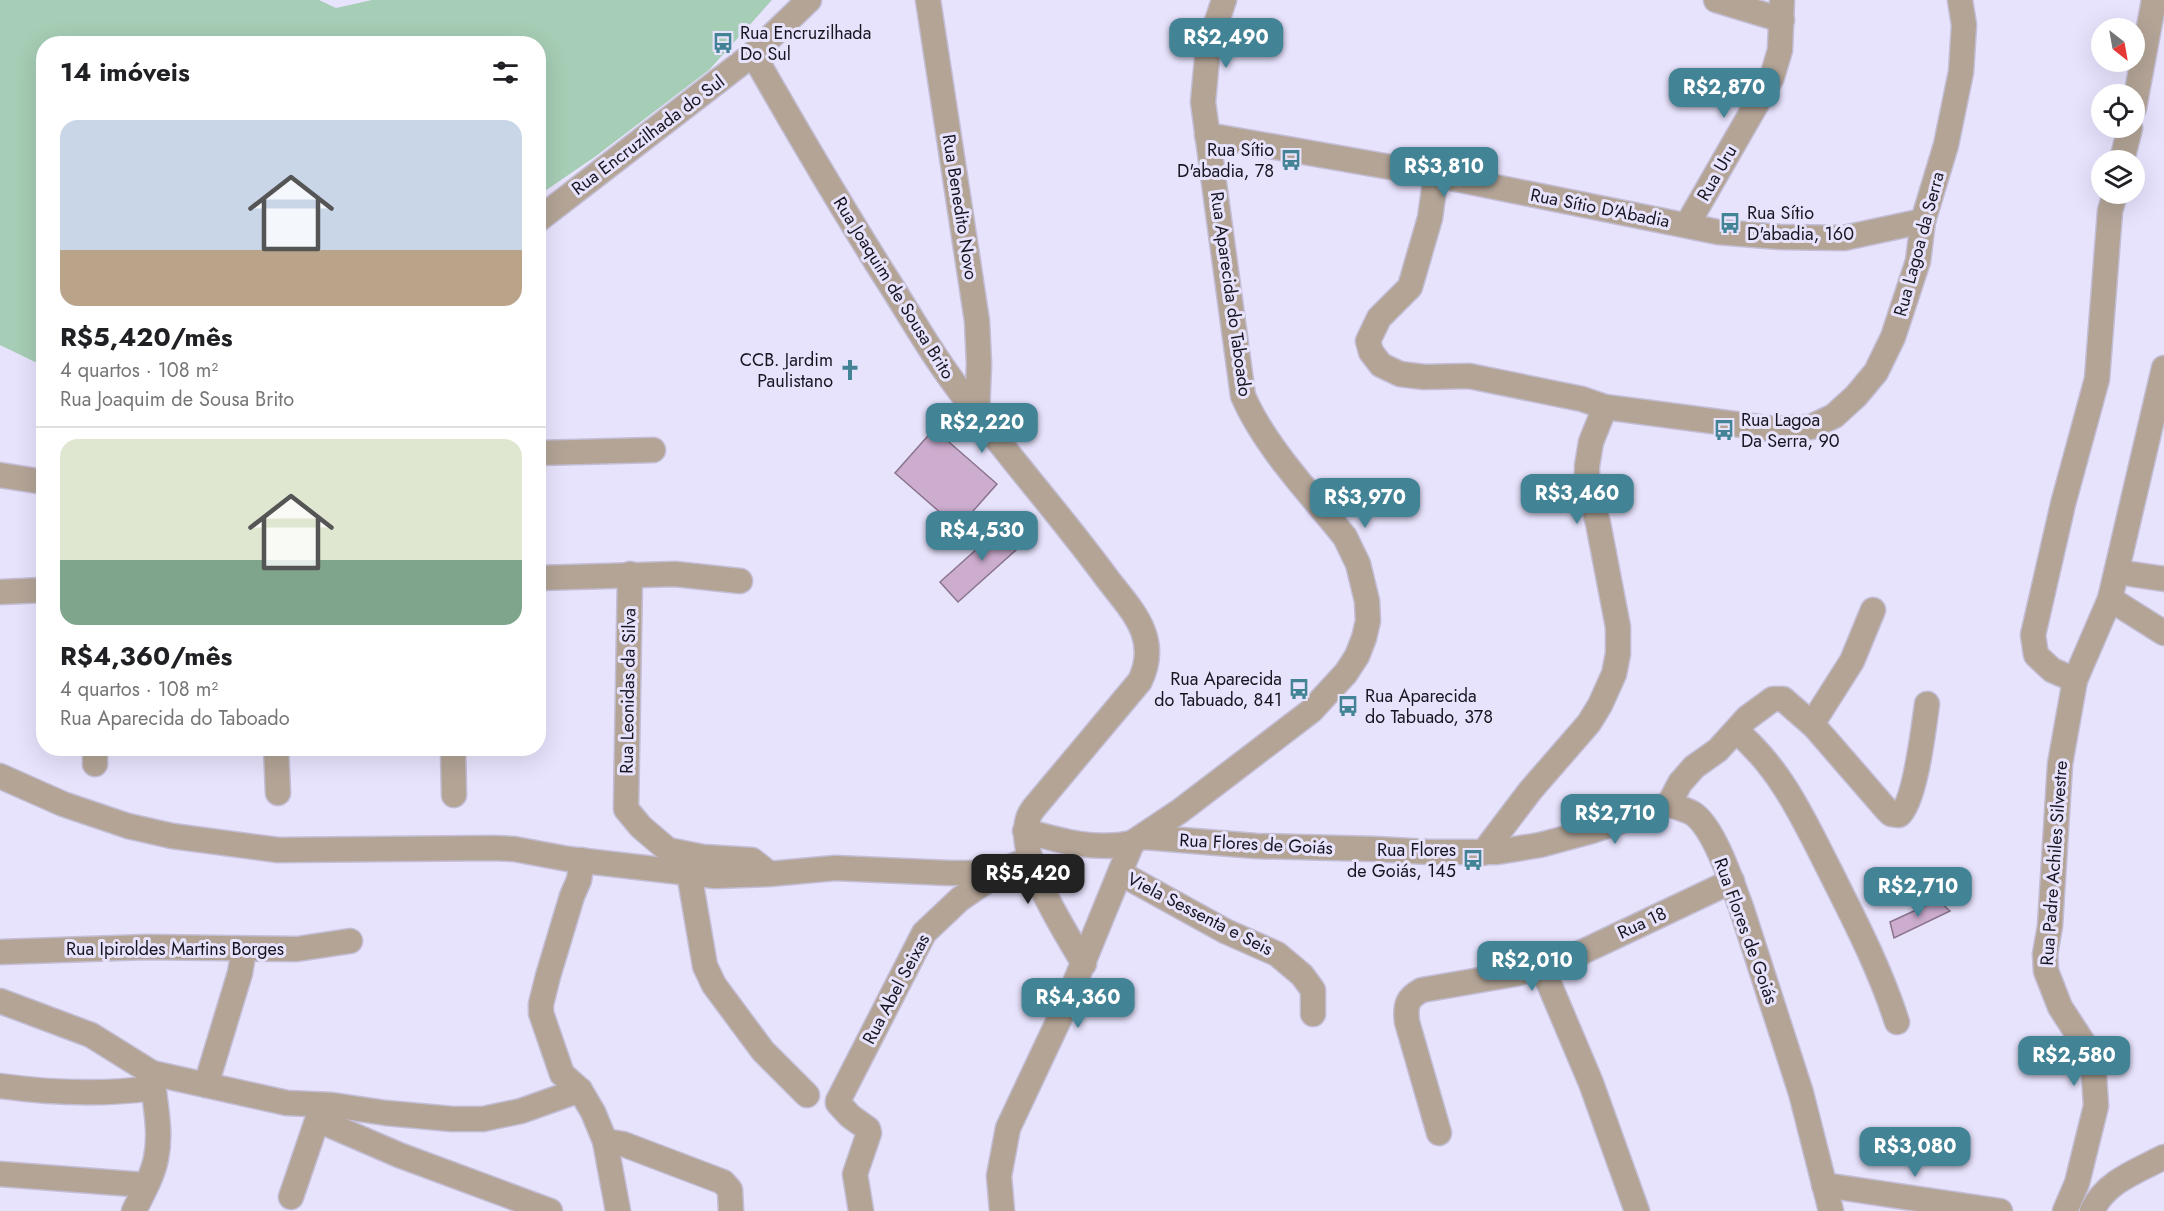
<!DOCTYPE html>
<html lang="pt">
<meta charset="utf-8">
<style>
:root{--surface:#fff;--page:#f2f2f2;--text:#202124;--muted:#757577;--line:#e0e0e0;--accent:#428396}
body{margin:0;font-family:Jost,sans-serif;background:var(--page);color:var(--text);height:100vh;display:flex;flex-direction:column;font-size:22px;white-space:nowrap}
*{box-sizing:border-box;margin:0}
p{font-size:20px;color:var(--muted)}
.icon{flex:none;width:33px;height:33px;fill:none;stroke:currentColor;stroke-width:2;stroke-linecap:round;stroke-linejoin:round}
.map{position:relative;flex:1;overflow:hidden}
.panel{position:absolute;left:36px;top:36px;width:510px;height:720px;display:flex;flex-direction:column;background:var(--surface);border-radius:24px;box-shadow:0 6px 24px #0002}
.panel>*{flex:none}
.needle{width:39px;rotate:149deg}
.controls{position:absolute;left:2091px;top:18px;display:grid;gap:12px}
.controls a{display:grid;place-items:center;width:54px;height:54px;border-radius:50%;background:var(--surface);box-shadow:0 6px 24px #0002;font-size:30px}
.price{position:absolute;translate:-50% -51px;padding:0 14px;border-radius:12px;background:var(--accent);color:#fff;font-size:20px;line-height:39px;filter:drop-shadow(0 2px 3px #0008)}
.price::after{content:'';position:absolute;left:50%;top:36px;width:18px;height:14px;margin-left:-9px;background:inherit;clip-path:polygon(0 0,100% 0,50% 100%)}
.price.current{background:#222;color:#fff}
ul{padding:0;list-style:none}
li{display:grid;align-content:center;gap:12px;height:318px;padding:0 24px}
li+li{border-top:2px solid var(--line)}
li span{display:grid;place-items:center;height:186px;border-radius:18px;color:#555}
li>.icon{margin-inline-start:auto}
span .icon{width:108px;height:108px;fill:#fffc;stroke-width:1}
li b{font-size:26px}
h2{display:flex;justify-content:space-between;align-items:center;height:72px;padding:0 24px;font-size:26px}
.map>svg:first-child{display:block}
</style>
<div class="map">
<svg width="2164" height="1211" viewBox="0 0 2164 1211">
<rect width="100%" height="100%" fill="#e8e3fd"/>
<!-- green -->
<polygon fill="#a6cdb5" points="0,0 319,0 336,8 372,0 772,0 709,70 596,156 539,195 538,44 44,44 44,361 35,362 0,345"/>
<!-- building -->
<g fill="#cdadcf" stroke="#8a748b" stroke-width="1.5">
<polygon points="934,429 997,484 958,528 895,473"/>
<polygon points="1007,522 1025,542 958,602 940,582"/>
<polygon points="1938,900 1950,911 1894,938 1890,922"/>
</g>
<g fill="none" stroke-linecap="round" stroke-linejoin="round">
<defs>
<g id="minor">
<polyline points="928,0 977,321 979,364 977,414"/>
<polyline points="1716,0 1782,20"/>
<path d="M753,54C795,128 838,201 883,273C904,305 922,338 944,369C994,441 1054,506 1106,577C1131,610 1161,637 1140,681L1033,809C1006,844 1065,930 1084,964"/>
<polyline points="2134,108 2154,0"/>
<polyline points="1207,135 1436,175 1718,232 1780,237 1844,238 1923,221"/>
<polyline points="2122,160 2130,128"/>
<polyline points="1436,175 1430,218 1410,287 1379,318 1368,341 1371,352 1381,365 1400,374 1424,377 1469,376 1582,399 1605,407 1773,429 1811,427 1834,416 1856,396 1876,372 1893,337 1918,261 1923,221 1946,145 1961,72 1964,25 1960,0"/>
<polyline points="538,220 753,54 809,0"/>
<polyline points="1687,225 1772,77 1780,50 1782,0"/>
<polyline points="538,453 653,450"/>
<polyline points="0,475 44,482"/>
<polyline points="2117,572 2164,579"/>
<polyline points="630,574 626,809 641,827 668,850 703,857 752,860 766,871"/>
<polyline points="538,578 675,574 740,581"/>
<polyline points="0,592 44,590"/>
<polyline points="2110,599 2164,633"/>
<polyline points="2075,680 2052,670 2036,655 2033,635 2063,504 2097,379 2110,211 2115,194"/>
<polyline points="1812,724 1852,661 1873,610"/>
<path d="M1736,731C1781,768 1804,820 1830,871C1855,921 1880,969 1897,1022"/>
<polyline points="95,748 95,764"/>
<polyline points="276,748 278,793"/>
<polyline points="453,748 454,795"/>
<polyline points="0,776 63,804 128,826 172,836 278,850 494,848 514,849 568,859 715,876 769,874 835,868 949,873 974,873 1001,871 1029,859"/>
<path d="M1669,804L1680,783L1694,767L1718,750L1747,718L1773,699H1783L1814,726L1886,809L1891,814L1899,815C1915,803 1924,726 1927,704"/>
<path d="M1025,831C1061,841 1095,851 1132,843"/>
<path d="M1144,837L1256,846L1375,849L1428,852H1497L1540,845L1592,831L1669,804C1677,808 1689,810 1695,815C1715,831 1732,883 1741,907L1801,1093L1831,1211"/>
<polyline points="1483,853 1530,791 1589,723 1600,705 1614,674 1618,654 1618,627 1598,523 1587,482 1587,466 1591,442 1605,407"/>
<polyline points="582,860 579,880 572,896 548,976 541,1004 541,1013 562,1074 580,1090 593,1112 605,1141 618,1211"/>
<polyline points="689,873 705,966 714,985 763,1051 807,1095"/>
<polyline points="1120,873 1225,931 1277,954 1302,975 1313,990 1313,1014"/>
<polyline points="0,952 147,947 297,949 350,941"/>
<polyline points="1542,967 1591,1083 1637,1211"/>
<polyline points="0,1001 91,1035 152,1073 287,1103 332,1105 386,1113 452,1119 483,1119 521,1111 580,1090"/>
<polyline points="206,1085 240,973 244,949"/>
<path d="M0,1086C51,1093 102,1095 153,1088"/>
<polyline points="318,1120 399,1155 550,1211"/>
<path d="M1439,1133L1407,1022C1405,1005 1407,998 1422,990L1515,974L1542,967L1576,955L1732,881"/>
<polyline points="605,1141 623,1144 723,1182 730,1190 731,1211"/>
<polyline points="0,1174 146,1185"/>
<polyline points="1824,1185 2000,1211"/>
<polyline points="291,1197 322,1106"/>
<path d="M134,1211C142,1194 153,1176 156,1158C162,1130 154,1101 152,1073"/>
<polyline points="861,1211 855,1174 869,1133 868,1129 850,1116 838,1103 838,1101 924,933 960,899 1001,871"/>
<path d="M1002,1211L999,1176L1008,1128L1065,1007L1132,843L1180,811L1311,711L1346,673L1357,656L1364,638L1368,621L1367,601L1358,564L1345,537C1310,493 1265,447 1243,396L1203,102L1208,48L1224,0"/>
<polyline points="2065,1211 2077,1183 2096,1106 2094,1075 2086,1047 2060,1007 2046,971 2045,954 2050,926 2060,764 2075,680 2110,599 2164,368"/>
<path d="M2092,1211C2105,1182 2137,1171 2164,1157"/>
</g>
</defs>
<!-- minor casing -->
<use href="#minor" stroke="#c3bed5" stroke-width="27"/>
<!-- minor -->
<use href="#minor" stroke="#b3a496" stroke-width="24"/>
</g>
<!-- icons -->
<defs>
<symbol id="bus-bare" viewBox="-9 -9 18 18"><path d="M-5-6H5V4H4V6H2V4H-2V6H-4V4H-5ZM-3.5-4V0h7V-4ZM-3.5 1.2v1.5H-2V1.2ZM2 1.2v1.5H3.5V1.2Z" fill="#428396" stroke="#e8e3fd" stroke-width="2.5" paint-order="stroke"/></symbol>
<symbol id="church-bare" viewBox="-9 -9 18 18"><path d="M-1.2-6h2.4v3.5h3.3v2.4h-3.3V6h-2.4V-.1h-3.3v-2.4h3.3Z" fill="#428396" stroke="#e8e3fd" stroke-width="2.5" paint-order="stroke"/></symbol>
</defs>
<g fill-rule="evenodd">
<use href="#bus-bare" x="708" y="28" width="30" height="30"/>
<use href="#bus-bare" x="1276" y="145" width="30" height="30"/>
<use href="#bus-bare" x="1715" y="208" width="30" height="30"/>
<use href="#church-bare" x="835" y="355" width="30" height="30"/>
<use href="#bus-bare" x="1709" y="415" width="30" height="30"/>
<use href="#bus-bare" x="1284" y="674" width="30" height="30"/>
<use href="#bus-bare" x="1333" y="691" width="30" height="30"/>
<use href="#bus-bare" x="1458" y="845" width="30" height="30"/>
</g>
<g text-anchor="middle" stroke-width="6" stroke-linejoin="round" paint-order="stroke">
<!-- poi labels -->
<g font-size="18" fill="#181520" stroke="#e8e3fd" text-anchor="start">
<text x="740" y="39">Rua Encruzilhada<tspan x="740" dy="21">Do Sul</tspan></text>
<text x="1274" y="156" text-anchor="end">Rua Sítio<tspan x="1274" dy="21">D'abadia, 78</tspan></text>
<text x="1747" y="219">Rua Sítio<tspan x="1747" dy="21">D'abadia, 160</tspan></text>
<text x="833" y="366" text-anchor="end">CCB. Jardim<tspan x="833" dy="21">Paulistano</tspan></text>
<text x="1741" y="426">Rua Lagoa<tspan x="1741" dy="21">Da Serra, 90</tspan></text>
<text x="1282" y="685" text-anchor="end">Rua Aparecida<tspan x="1282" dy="21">do Tabuado, 841</tspan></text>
<text x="1365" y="702">Rua Aparecida<tspan x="1365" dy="21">do Tabuado, 378</tspan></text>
<text x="1456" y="856" text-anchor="end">Rua Flores<tspan x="1456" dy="21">de Goiás, 145</tspan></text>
</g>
<!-- street labels -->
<g font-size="18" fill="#181520" stroke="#e8e3fd">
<text transform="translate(648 135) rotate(-37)" y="6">Rua Encruzilhada do Sul</text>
<text transform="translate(1717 173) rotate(-60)" y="6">Rua Uru</text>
<text transform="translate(960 207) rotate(81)" y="6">Rua Benedito Novo</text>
<text transform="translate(1600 208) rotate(11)" y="6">Rua Sítio D'Abadia</text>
<text transform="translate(1919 244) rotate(-75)" y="6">Rua Lagoa da Serra</text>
<text transform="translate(894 288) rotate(58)" y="6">Rua Joaquim de Sousa Brito</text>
<text transform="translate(1231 294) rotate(82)" y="6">Rua Aparecida do Taboado</text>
<text transform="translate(628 691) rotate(-89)" y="6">Rua Leonidas da Silva</text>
<text transform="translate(1256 844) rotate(3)" y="6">Rua Flores de Goiás</text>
<text transform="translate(2054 863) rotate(-86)" y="6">Rua Padre Achiles Silvestre</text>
<text transform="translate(1200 914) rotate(27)" y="6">Viela Sessenta e Seis</text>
<text transform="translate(1642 923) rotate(-25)" y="6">Rua 18</text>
<text transform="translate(1746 931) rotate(70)" y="6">Rua Flores de Goiás</text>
<text x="175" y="955">Rua Ipiroldes Martins Borges</text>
<text transform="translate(896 989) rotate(-62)" y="6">Rua Abel Seixas</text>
</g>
</g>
</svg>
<div class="controls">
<a><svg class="needle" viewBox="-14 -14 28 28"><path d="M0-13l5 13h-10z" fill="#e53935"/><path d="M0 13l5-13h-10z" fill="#757577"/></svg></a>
<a><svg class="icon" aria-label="locate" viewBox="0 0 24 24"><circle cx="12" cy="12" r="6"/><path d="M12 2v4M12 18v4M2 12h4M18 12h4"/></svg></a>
<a><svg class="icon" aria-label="layers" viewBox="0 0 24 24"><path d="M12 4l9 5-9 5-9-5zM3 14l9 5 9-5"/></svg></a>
</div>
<b class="price" style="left:1226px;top:69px">R$2,490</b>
<b class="price" style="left:1724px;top:119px">R$2,870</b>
<b class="price" style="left:1444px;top:198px">R$3,810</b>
<b class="price" style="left:982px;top:454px">R$2,220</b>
<b class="price" style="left:1577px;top:525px">R$3,460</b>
<b class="price" style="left:1365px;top:529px">R$3,970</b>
<b class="price" style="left:982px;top:562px">R$4,530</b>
<b class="price" style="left:1615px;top:845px">R$2,710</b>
<b class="price current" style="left:1028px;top:905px">R$5,420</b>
<b class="price" style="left:1918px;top:918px">R$2,710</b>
<b class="price" style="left:1532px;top:992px">R$2,010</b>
<b class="price" style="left:1078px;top:1029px">R$4,360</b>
<b class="price" style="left:2074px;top:1087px">R$2,580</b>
<b class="price" style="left:1915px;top:1178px">R$3,080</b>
<section class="panel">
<h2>14 imóveis<svg class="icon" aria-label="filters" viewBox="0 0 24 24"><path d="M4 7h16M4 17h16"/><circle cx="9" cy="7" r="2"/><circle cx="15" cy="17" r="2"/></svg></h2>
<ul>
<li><span style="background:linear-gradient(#c9d6e8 70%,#b9a48a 0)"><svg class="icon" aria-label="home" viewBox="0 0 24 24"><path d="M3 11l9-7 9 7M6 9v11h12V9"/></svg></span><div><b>R$5,420/mês</b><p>4 quartos · 108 m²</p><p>Rua Joaquim de Sousa Brito</p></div></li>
<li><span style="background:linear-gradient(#dfe7d0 65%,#7fa58c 0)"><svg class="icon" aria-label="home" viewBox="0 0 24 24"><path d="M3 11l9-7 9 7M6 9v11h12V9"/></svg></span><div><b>R$4,360/mês</b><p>4 quartos · 108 m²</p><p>Rua Aparecida do Taboado</p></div></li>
</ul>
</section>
</div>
